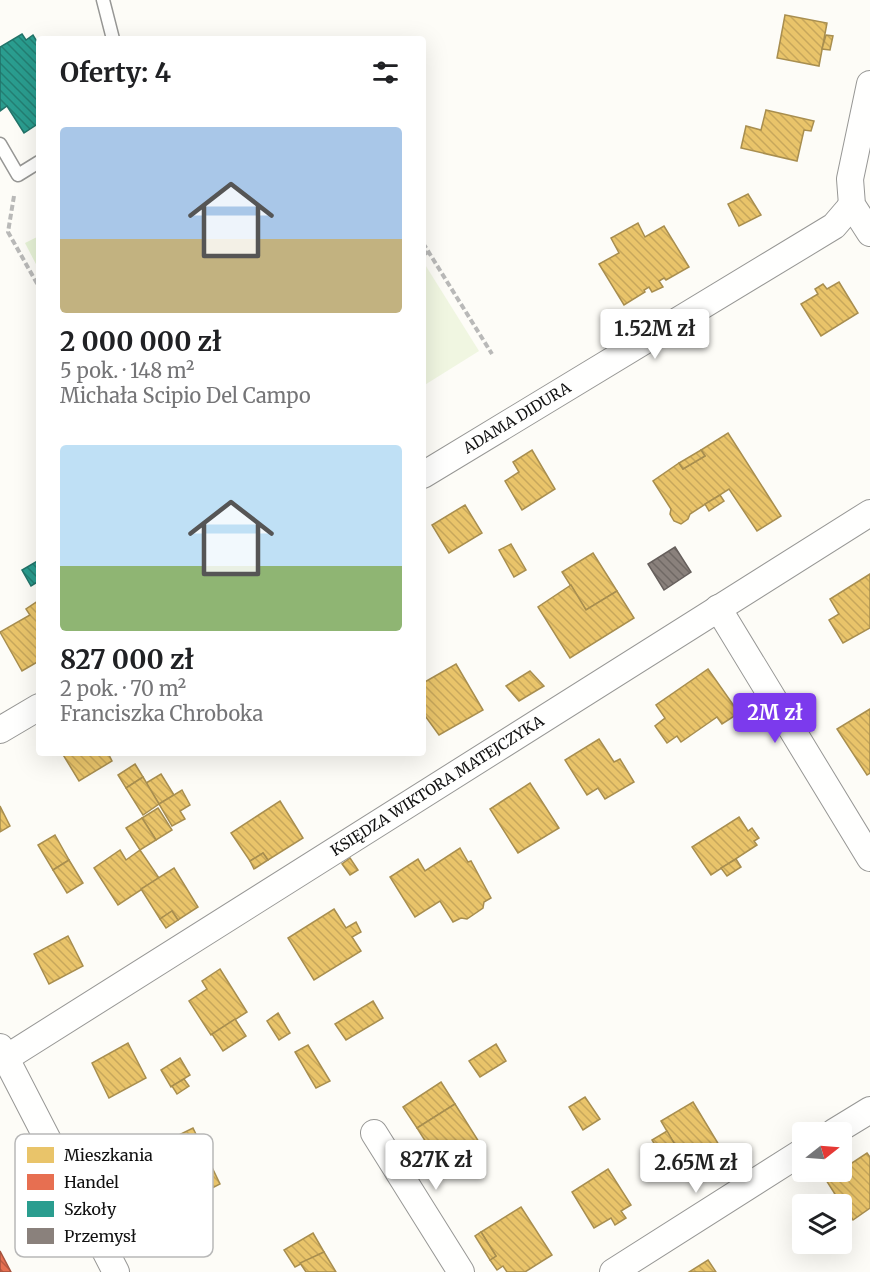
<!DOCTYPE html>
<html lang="pl">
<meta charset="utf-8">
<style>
:root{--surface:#fff;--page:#f2f2f2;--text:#202124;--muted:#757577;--accent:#7c3aed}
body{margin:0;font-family:Merriweather,serif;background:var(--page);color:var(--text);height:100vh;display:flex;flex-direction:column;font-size:22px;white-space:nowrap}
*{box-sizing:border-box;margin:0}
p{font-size:20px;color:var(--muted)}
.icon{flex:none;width:33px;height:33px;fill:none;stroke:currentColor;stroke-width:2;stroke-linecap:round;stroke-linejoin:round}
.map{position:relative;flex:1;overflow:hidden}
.details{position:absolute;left:36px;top:36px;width:390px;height:720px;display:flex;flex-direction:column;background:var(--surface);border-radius:6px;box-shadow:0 6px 24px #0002}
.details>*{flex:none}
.needle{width:39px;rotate:73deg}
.fabs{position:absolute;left:792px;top:1122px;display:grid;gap:12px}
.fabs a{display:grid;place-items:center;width:60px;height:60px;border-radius:6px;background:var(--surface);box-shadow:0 6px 24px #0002;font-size:30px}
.price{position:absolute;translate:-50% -51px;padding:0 14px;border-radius:6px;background:#fff;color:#222;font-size:20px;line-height:39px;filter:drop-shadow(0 2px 3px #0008)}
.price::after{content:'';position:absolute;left:50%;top:36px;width:18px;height:14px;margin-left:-9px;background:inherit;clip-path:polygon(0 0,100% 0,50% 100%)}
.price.active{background:var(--accent);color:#fff}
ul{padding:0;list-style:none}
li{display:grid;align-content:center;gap:12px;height:318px;padding:0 24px}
li span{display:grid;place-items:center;height:186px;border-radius:6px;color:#555}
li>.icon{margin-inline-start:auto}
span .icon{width:108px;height:108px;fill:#fffc;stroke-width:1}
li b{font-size:26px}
h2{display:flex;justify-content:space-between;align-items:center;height:72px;padding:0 24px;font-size:26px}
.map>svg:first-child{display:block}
</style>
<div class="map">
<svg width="870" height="1272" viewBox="0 0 870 1272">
<defs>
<pattern id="homes-back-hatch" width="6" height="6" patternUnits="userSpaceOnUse" patternTransform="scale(1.5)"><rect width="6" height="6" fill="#e9c46a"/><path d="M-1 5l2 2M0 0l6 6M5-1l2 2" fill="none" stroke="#c7a75b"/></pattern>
<pattern id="shops-back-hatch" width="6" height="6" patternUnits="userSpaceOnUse" patternTransform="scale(1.5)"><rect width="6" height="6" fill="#e76f51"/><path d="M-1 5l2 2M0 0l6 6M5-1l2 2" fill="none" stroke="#ba5a42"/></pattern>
<pattern id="schools-back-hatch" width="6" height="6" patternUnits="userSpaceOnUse" patternTransform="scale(1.5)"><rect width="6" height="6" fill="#2a9d8f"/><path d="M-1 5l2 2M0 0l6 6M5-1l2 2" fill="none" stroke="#237f73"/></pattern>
<pattern id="industry-back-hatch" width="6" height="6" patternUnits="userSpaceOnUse" patternTransform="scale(1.5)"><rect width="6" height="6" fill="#8a817c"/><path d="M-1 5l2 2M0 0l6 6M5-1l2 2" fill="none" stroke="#6f6864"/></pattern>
</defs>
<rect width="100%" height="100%" fill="#fdfcf7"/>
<!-- park -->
<polygon fill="#e7f3d7" points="39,236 39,270 25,243"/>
<!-- pitch -->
<polygon fill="#f0f6e1" points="424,263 479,351 423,386 423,264"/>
<!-- homes -->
<g fill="url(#homes-back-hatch)" stroke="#a88e4f" stroke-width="1.5">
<polygon points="785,15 827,23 819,66 777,58"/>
<polygon points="826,35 833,36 830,50 822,49"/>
<polygon points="766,110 814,121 811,131 804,130 797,161 741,148 746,126 761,130"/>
<polygon points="748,194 761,215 739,226 728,204"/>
<polygon points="638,223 645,237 664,226 689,267 666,280 664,278 659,281 663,287 652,292 649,287 644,290 645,292 624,305 599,264 619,253 611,238"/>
<polygon points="839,282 858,313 821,336 801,304 818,294 815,289 823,284 827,289"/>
<polygon points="728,433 781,516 757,531 729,489 690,514 688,519 681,524 674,521 670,514 671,509 653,481 679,463 683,469 705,456 701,450"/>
<polygon points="532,450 555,489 522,510 505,481 519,472 513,462"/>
<polygon points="701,450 705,456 683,469 679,463"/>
<polygon points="720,495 724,501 709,511 705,504"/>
<polygon points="465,505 482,533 449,553 432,525"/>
<polygon points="511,544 526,570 514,577 499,550"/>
<polygon points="593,553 617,591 586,610 562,572"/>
<polygon points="870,574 870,628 843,643 829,620 839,614 830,599"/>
<polygon points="571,585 586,610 617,591 634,618 570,658 538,607"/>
<polygon points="38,601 39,661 22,671 0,632 30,615 26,609"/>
<polygon points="456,664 483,710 439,735 423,713 423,683"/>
<polygon points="708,669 739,713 722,724 717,717 681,742 677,736 667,743 655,726 665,718 656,705"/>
<polygon points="530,671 544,686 519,701 506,686"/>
<polygon points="870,709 870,773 867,775 837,729"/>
<polygon points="599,739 614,762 620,759 634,782 605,799 598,788 587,795 565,760"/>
<polygon points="62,753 108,753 112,761 79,781"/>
<polygon points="135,764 143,777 126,788 118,775"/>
<polygon points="161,774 174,795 159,804 146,783"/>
<polygon points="143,777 159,804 143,815 126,788"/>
<polygon points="530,783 559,828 518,853 490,809"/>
<polygon points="182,790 190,805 180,811 185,819 172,826 159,804"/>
<polygon points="280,801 303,838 268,860 263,853 250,861 231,833"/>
<polygon points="0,806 10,826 0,832"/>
<polygon points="158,808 172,830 156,840 142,818"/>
<polygon points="739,817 748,831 752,828 759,838 754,841 757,845 711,875 692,847"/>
<polygon points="142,818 156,840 140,850 126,828"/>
<polygon points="55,835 69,860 53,870 38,845"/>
<polygon points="460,848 468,862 471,861 491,898 484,902 483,908 467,919 461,918 453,922 440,901 415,917 390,877 418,859 425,871"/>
<polygon points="120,850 126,860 140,850 159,878 118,905 94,868"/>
<polygon points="263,853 268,860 254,869 250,861"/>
<polygon points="350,858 358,870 350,875 342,864"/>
<polygon points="736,859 741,867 727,876 721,868"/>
<polygon points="69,860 83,883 67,893 53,870"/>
<polygon points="174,868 198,907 178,920 172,911 160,919 141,889"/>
<polygon points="334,909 346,928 356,922 361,932 352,937 361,951 314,980 288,938"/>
<polygon points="172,911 178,920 166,928 160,919"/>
<polygon points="68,936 83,966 49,984 34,954"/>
<polygon points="220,969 247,1012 211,1035 189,1001 207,989 202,981"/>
<polygon points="373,1001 383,1018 346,1040 335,1024"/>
<polygon points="278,1013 290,1033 279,1040 267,1021"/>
<polygon points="235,1019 246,1036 223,1051 212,1034"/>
<polygon points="128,1043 146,1078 109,1098 92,1063"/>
<polygon points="496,1044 506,1061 480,1077 469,1061"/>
<polygon points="308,1045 330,1081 316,1088 295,1052"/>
<polygon points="180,1058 190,1075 171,1087 161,1070"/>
<polygon points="184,1079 189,1086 177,1094 172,1086"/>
<polygon points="441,1082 455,1104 417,1128 403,1107"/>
<polygon points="585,1097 600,1119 583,1130 569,1107"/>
<polygon points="693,1102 722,1150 696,1166 692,1160 686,1164 661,1121"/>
<polygon points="455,1104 479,1142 441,1166 417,1128"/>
<polygon points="193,1128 220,1184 172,1209 162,1190 153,1194 136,1161 144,1157 142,1153"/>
<polygon points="667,1131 686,1164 672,1173 652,1140"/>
<polygon points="867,1153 870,1157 870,1208 853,1220 848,1212 842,1216 842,1204 827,1204 824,1201 835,1194 826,1180"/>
<polygon points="608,1169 631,1205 621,1211 626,1218 615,1225 611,1218 594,1228 572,1192"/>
<polygon points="521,1207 552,1255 525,1272 507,1272 503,1266 497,1270 490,1260 496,1256 481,1232"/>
<polygon points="481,1232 496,1256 490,1260 475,1236"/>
<polygon points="313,1233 324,1252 295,1267 284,1250"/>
<polygon points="324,1252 336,1272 306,1272 300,1263"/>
<polygon points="708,1260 716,1272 689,1272"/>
</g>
<!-- shops -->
<polygon fill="url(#shops-back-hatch)" stroke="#a7533e" stroke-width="1.5" points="0,1251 11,1272 0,1272"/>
<!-- schools -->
<g fill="url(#schools-back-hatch)" stroke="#227369" stroke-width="1.5">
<polygon points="22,34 26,40 33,35 39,45 39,123 24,133 7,106 0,111 0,47"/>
<polygon points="39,560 39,581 31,586 22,570"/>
</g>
<!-- industry -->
<polygon fill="url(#industry-back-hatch)" stroke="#665f5c" stroke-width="1.5" points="675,547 691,572 664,590 648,564"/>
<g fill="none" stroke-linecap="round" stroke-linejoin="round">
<defs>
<g id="lane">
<polyline points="103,0 113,39"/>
<polyline points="0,144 18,175 39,162"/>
</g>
<g id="street">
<polyline points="870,84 850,179 852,205 870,233"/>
<path id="s1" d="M423,475L834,226L852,205"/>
<polyline points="718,608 870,858"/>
<polyline points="0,730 39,707"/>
<polyline points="0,1047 116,1272"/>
<path id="s2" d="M6,1058L870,513"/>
<polyline points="834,1132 870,1110"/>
<polyline points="374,1133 461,1272"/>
<polyline points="613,1272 802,1152"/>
</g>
</defs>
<!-- lane casing -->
<use href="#lane" stroke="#979795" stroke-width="15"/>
<!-- street casing -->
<use href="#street" stroke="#979795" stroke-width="28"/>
<!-- path -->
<g stroke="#b9b9b8" stroke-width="4" stroke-dasharray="6 3" stroke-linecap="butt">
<polyline points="14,196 8,232 39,287"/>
<polyline points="423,243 492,354"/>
<polyline points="423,255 428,252"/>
</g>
<!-- lane -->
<use href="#lane" stroke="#fffffe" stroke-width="12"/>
<!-- street -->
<use href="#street" stroke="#fffffe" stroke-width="26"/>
</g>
<g text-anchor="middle" stroke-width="6" stroke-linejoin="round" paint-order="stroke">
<!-- street labels -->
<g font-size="15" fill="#111" stroke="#fff">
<text dy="5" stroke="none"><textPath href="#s1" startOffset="110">ADAMA DIDURA</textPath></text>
<text dy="5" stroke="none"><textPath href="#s2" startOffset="510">KSIĘDZA WIKTORA MATEJCZYKA</textPath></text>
</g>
</g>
<!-- legend -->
<rect x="15" y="1134" width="198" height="123" rx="9" fill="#fff" stroke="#b8b8b8" stroke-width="1.5"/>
<rect x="27" y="1147" width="27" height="16" fill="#e9c46a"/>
<rect x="27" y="1174" width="27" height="16" fill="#e76f51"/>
<rect x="27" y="1201" width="27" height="16" fill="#2a9d8f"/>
<rect x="27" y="1228" width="27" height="16" fill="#8a817c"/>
<g font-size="16" fill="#111">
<text x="64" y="1161">Mieszkania</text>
<text x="64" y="1188">Handel</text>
<text x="64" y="1215">Szkoły</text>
<text x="64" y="1242">Przemysł</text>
</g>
</svg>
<div class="fabs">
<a><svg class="needle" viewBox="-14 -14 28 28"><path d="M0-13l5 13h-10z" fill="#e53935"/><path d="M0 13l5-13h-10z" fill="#757577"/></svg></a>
<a><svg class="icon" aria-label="layers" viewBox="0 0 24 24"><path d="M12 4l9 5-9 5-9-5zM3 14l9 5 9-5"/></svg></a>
</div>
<b class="price" style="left:655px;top:360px">1.52M zł</b>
<b class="price active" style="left:775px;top:744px">2M zł</b>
<b class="price" style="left:436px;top:1191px">827K zł</b>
<b class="price" style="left:696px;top:1194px">2.65M zł</b>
<section class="details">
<h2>Oferty: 4<svg class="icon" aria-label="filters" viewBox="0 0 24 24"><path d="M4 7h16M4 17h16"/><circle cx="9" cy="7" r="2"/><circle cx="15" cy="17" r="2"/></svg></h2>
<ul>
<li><span style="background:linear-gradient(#a9c7e8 60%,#c2b280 0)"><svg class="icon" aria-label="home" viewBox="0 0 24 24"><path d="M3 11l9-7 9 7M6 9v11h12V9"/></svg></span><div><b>2 000 000 zł</b><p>5 pok. · 148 m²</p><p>Michała Scipio Del Campo</p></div></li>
<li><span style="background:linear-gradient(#bfe0f5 65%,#8fb573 0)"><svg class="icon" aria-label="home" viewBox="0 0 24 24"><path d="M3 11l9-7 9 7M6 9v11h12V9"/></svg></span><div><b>827 000 zł</b><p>2 pok. · 70 m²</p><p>Franciszka Chroboka</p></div></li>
</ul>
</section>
</div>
